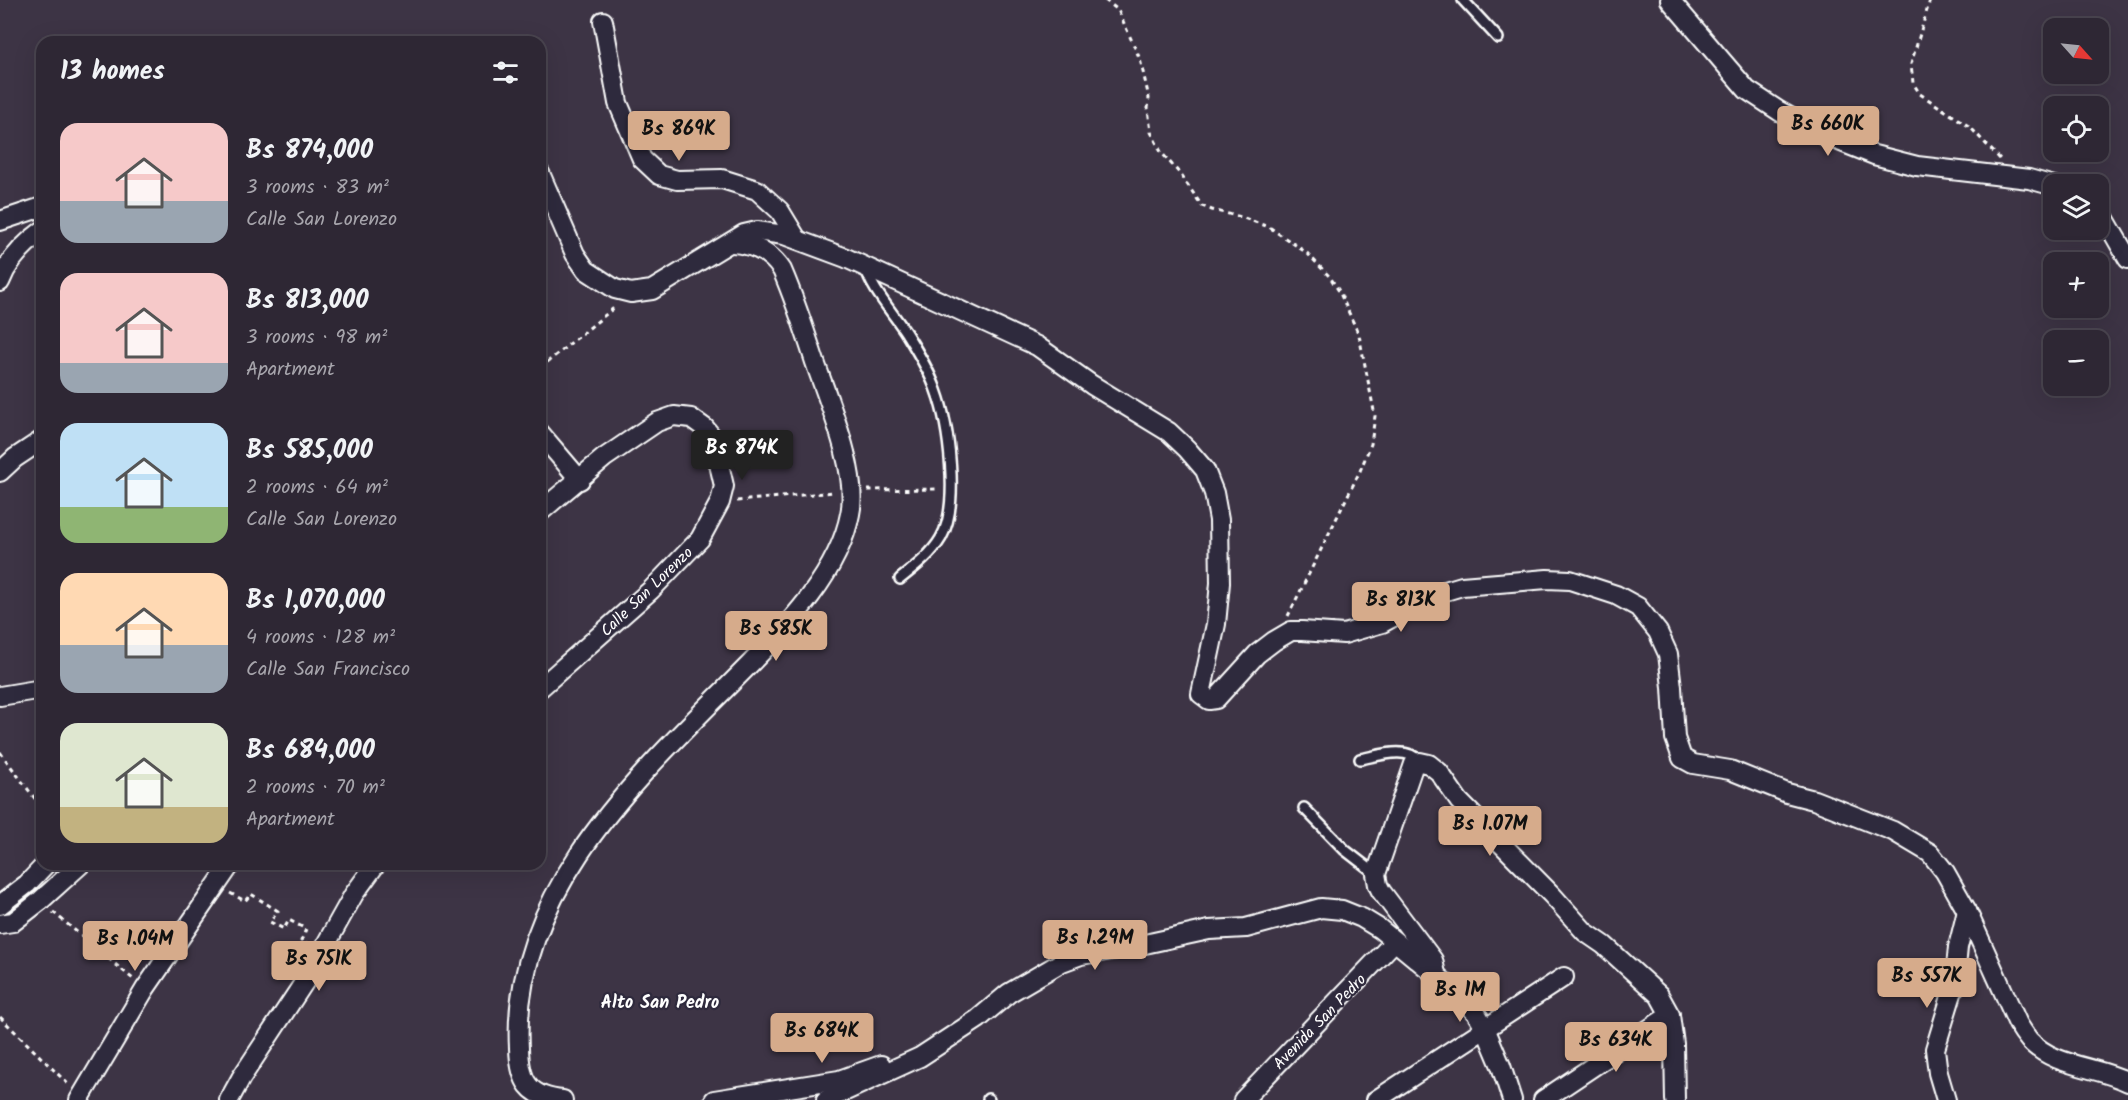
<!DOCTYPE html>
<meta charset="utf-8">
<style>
:root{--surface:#2e2734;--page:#362f3c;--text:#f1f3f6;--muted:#a7a5ac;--line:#49444f;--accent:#d6ab8b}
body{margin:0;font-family:Kalam,sans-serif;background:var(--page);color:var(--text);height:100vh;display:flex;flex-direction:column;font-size:22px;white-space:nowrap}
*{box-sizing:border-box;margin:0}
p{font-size:20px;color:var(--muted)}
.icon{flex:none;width:33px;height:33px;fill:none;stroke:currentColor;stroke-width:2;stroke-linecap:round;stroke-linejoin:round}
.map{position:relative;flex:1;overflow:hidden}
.drawer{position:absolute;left:36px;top:36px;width:510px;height:834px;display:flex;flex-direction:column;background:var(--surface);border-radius:18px;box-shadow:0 6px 24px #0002,0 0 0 2px var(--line)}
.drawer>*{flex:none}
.needle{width:39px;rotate:117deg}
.fabs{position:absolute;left:2043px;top:18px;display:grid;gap:12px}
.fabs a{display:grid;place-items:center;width:66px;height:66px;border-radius:12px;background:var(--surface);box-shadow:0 6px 24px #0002,0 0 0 2px var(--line);font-size:30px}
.price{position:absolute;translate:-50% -51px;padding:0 14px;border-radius:6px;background:var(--accent);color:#111;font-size:20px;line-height:39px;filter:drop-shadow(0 2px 3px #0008)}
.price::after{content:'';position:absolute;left:50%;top:36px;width:18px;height:14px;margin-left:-9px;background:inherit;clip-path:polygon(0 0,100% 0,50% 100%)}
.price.current{background:#222;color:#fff}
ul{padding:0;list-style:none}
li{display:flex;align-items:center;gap:18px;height:150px;padding:0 24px}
li span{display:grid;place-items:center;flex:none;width:168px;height:120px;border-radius:18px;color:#555}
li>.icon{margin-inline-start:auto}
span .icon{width:72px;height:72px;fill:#fffc;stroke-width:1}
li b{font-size:26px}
h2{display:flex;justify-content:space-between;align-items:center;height:72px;padding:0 24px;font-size:26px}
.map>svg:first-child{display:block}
</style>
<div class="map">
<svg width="2128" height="1100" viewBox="0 0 2128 1100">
<rect width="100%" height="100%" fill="#3d3445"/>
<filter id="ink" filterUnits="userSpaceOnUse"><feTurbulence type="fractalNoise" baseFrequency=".0167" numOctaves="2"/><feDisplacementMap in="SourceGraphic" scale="12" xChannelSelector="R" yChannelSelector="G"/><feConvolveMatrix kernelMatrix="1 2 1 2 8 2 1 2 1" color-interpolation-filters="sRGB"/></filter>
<g filter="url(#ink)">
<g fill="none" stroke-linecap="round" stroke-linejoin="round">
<defs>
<g id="lane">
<polyline points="1463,0 1498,38"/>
<path d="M866,267C869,287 895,315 906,333C917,351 929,370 936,390C949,425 960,505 941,538C931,555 915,567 900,579"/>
<path d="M1360,759C1378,756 1407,745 1420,762"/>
<polyline points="1304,808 1345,850 1376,874"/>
<polyline points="988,1099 989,1100"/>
</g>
<g id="street">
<polyline points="1670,0 1747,90 1779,111 1821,134 1874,155 1917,166 2029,179 2054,186"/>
<polyline points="603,21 618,103 642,159 659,175 677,180 722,179 757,190 780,211 797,239"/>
<path d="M540,173L575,254L586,270L615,289L631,293L652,290L744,234L757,231L784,235L846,258L1037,346L1092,385L1169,432L1187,449L1205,470L1214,493L1219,520L1220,583L1216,624L1201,694L1209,700L1216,699L1257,654L1274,641L1291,631H1302L1344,634L1382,623L1435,594L1462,586L1547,579L1570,580L1616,595L1638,607L1658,632L1668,654L1672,687L1675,738L1682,758L1693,764L1730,770L1787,793L1814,800L1893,831L1930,853L1945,872L1967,911L2018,1024C2021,1029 2025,1035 2029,1040C2054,1067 2096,1066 2128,1082"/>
<polyline points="2098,213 2105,219 2128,259"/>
<polyline points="0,221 42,207"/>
<path d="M0,282C8,261 24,244 42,231"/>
<polyline points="540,433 580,480"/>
<polyline points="0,472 15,458 42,440"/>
<polyline points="540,512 604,458 657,422 674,416 691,418 705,428 713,438 724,486 720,502 700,539 651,590 540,688"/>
<polyline points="0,696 42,689"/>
<polyline points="0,905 27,884 46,864"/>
<polyline points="0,924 13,922 40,901 81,864"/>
<polyline points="1436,974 1433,960 1381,891 1378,885 1376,874 1414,764 1420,762 1429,764 1439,772 1459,801 1552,895 1585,932 1604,945 1659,995 1670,1015 1674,1044 1675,1100"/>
<polyline points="79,1100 145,989 231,864"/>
<polyline points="229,1100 241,1078 307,978 354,894 376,864"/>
<path d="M563,1100C528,1097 520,1081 519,1048C510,887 647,769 750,664C789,624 839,572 850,514C859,473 829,403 815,362C805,331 795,300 782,270C770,252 753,244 732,243"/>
<polyline points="714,1100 839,1080 881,1065"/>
<polyline points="826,1100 920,1057 978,1019 1009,993 1062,962 1081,955 1131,947 1209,930 1246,928 1321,908 1342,910 1362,918 1380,929 1454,990 1476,1013 1485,1028 1501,1066 1512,1100"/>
<polyline points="1243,1100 1394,942"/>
<polyline points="1376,1100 1564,977"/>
<polyline points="1543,1100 1670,1015"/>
<polyline points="1946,1100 1938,1073 1935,1049 1954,987 1958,947 1967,911"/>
</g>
</defs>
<!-- lane casing -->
<use href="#lane" stroke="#fff" stroke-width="14"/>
<!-- street casing -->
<use href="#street" stroke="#fff" stroke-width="22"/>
<!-- path -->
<g stroke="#fff" stroke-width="3" stroke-dasharray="4.5 4.5" stroke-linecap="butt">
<polyline points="1105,0 1118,10 1140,59 1149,98 1148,109 1151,132 1161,152 1181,175 1202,206 1212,210 1241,217 1269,227 1307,253 1330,277 1339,291 1359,335 1375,416 1371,444 1360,471 1288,616"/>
<polyline points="1930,0 1911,64 1913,83 1920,94 1970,127 2000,159"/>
<polyline points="540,368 615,307"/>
<polyline points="868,490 940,489"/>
<polyline points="737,501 835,492"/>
<polyline points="0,752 42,808"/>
<polyline points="230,893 245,901 251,894 278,911 270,922 284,929 289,920 306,929 301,941 308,945"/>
<polyline points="53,912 133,979"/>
<polyline points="0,1017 69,1085"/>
</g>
<!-- lane -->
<use href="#lane" stroke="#2f2a3d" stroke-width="9"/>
<!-- street -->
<use href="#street" stroke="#2f2a3d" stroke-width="18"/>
</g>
</g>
<g text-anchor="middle" stroke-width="4.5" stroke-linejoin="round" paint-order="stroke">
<!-- street labels -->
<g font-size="16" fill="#fff" stroke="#2f2a3d">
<text transform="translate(646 591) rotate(-44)" y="6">Calle San Lorenzo</text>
<text transform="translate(1319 1021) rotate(-46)" y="6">Avenida San Pedro</text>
</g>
<!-- neighbourhood labels -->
<g font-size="18" font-weight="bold" fill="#fff" stroke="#2f2a3d">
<text x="660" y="1008">Alto San Pedro</text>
</g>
</g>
</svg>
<div class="fabs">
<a><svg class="needle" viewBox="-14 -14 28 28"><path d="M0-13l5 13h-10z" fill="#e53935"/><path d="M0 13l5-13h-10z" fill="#a7a5ac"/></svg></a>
<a><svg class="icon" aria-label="locate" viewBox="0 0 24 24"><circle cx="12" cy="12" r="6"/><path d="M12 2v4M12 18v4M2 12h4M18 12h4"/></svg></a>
<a><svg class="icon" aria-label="layers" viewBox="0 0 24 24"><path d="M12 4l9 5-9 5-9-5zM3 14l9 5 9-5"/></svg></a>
<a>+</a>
<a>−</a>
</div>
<b class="price" style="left:1828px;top:157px">Bs 660K</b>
<b class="price" style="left:679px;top:162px">Bs 869K</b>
<b class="price current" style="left:742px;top:481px">Bs 874K</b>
<b class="price" style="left:1401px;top:633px">Bs 813K</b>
<b class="price" style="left:776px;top:662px">Bs 585K</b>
<b class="price" style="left:1490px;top:857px">Bs 1.07M</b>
<b class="price" style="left:1095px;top:971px">Bs 1.29M</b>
<b class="price" style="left:135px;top:972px">Bs 1.04M</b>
<b class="price" style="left:319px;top:992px">Bs 751K</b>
<b class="price" style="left:1927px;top:1009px">Bs 557K</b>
<b class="price" style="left:1460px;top:1023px">Bs 1M</b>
<b class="price" style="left:822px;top:1064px">Bs 684K</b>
<b class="price" style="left:1616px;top:1073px">Bs 634K</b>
<section class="drawer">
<h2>13 homes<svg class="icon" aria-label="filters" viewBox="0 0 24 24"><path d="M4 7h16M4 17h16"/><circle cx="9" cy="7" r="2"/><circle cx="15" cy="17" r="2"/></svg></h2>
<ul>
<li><span style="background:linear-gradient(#f6c9c9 65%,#9aa5b1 0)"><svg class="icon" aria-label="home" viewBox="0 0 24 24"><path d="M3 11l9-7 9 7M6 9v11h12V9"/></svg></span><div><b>Bs 874,000</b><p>3 rooms · 83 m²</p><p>Calle San Lorenzo</p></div></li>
<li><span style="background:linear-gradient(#f6c9c9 75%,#9aa5b1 0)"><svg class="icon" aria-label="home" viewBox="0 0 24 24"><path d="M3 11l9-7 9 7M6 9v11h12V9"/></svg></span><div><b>Bs 813,000</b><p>3 rooms · 98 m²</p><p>Apartment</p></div></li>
<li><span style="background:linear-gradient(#bfe0f5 70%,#8fb573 0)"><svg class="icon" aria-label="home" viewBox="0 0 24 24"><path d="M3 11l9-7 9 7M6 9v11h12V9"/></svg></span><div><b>Bs 585,000</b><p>2 rooms · 64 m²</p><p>Calle San Lorenzo</p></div></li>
<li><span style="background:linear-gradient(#ffd9b3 60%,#9aa5b1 0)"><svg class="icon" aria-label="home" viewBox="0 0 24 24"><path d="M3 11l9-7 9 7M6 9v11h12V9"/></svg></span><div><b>Bs 1,070,000</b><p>4 rooms · 128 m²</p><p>Calle San Francisco</p></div></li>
<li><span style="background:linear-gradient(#dfe7d0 70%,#c2b280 0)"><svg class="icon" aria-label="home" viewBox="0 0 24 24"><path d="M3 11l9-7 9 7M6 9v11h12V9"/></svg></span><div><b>Bs 684,000</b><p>2 rooms · 70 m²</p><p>Apartment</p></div></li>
</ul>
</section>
</div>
